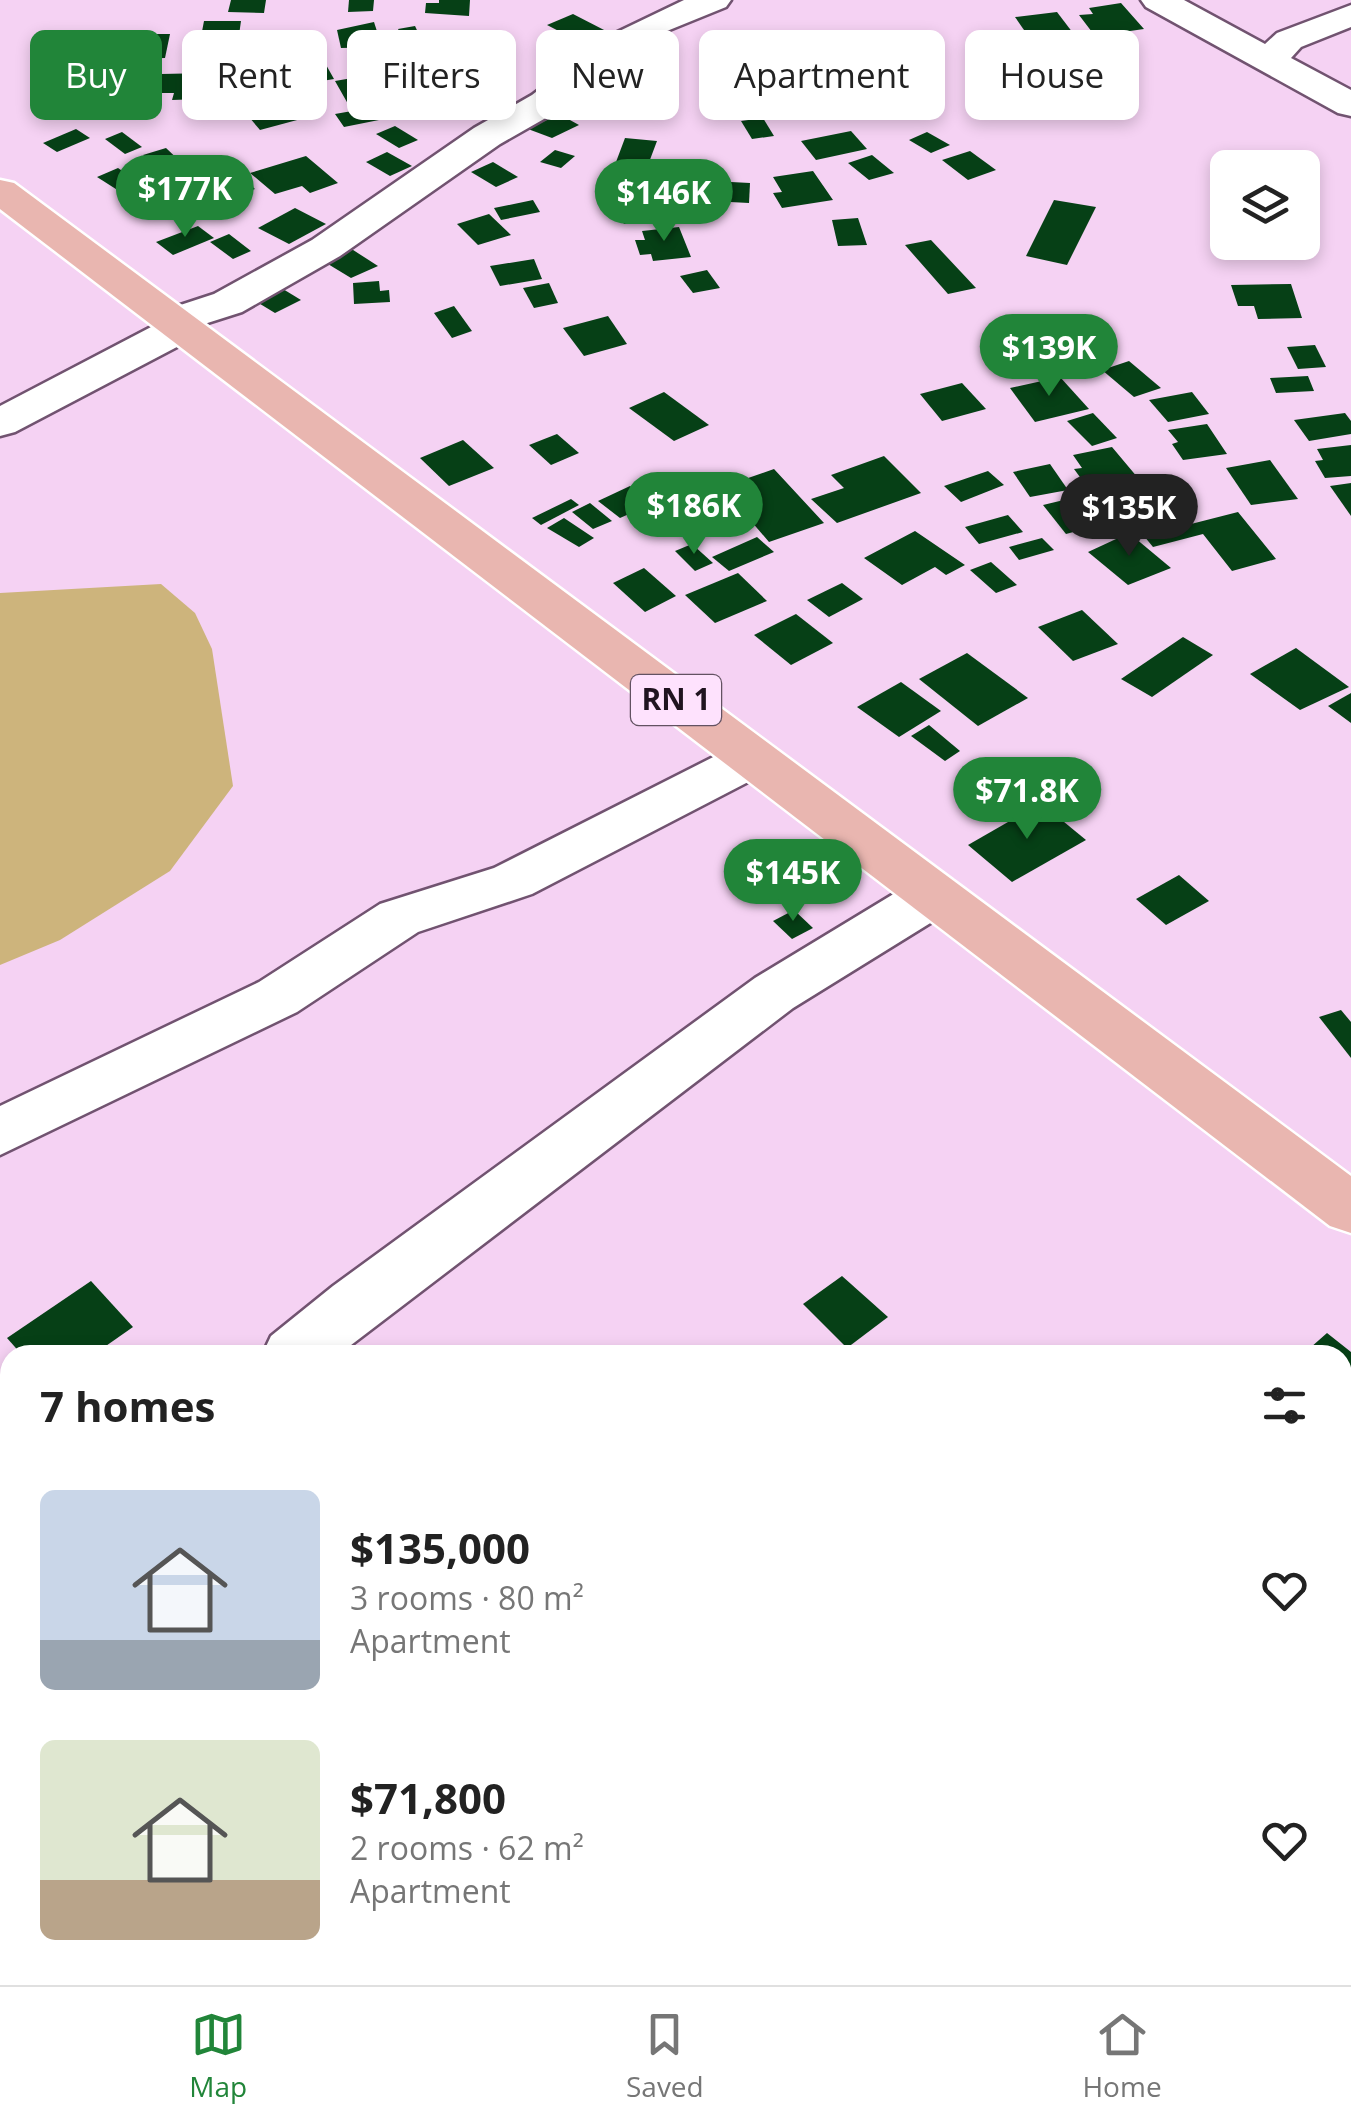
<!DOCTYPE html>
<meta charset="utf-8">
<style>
:root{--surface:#fff;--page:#f6f6f6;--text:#222;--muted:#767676;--line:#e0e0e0;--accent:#218539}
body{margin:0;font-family:"Open Sans",sans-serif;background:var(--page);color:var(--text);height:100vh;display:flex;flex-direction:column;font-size:38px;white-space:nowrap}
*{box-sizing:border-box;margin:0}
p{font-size:32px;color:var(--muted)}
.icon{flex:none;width:55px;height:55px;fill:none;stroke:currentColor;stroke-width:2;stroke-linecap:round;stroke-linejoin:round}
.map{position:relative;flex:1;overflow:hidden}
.side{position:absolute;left:0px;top:1345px;width:1352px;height:640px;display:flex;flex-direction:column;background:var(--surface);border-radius:30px 30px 0 0;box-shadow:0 5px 15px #0003}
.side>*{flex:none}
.hud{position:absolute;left:30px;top:30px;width:1292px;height:90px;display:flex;gap:20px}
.tools{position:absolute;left:1210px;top:150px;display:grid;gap:20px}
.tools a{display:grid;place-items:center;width:110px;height:110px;border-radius:15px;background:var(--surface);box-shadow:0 5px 15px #0003;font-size:50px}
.price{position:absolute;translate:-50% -85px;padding:0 22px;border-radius:35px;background:var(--accent);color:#fff;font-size:32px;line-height:65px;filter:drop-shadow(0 2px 5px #0008)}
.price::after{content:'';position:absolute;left:50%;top:60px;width:30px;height:22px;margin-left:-15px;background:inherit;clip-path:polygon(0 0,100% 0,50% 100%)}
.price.on{background:#222;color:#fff}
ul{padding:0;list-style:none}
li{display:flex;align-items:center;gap:30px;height:250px;padding:0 40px}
li span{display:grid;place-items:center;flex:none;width:280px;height:200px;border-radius:15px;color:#555}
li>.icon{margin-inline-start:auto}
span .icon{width:120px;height:120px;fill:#fffc;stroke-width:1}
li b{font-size:42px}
h2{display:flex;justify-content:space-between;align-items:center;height:120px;padding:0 40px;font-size:42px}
.chip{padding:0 35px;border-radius:15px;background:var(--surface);box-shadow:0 5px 15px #0003;font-size:35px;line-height:90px}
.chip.on{background:var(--accent);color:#fff}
.dock{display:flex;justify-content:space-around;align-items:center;height:140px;border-top:2px solid var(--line);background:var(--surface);font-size:28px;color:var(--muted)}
.dock a{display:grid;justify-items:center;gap:5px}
.dock .on{color:var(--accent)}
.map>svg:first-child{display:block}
</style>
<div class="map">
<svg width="1351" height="1985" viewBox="0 0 1351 1985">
<rect width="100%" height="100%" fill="#f5d2f3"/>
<!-- green -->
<polygon fill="#cdb47c" points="161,584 195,613 212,649 233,786 170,871 60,940 0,965 0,593"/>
<!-- building -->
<g fill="#064016">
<polygon points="231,0 266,0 264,13 228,12"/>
<polygon points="349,0 374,0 373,11 348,12"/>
<polygon points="439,0 470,0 469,16 425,13 426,3 439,3"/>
<polygon points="1121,3 1144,29 1095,36 1079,15 1093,14 1089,8"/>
<polygon points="1057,12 1076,37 1033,43 1015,17"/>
<polygon points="573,14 606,31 580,42 547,25"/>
<polygon points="204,21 241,21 239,35 223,35 221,42 200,42"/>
<polygon points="374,22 382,47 341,48 337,30"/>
<polygon points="415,26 424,45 407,47 398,29"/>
<polygon points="455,30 465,49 437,54 425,35"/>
<polygon points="310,31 315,43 284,47 281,34"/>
<polygon points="135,34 170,34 165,58 129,59"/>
<polygon points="779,39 799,49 786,55 766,46"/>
<polygon points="831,41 850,52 832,59 814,47"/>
<polygon points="908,55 926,79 883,85 875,71 869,72 861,61"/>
<polygon points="492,57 515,65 494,79 471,71"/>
<polygon points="257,61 286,61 284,71 254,71"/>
<polygon points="325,63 334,79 310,83 301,67"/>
<polygon points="394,69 431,69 429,78 392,78"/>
<polygon points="208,73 201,99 172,100 174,93 156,93 161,74"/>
<polygon points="381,73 404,115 344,127 335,114 352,111 335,81"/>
<polygon points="434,76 460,88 426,106 400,94"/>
<polygon points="929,84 942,104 907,108 894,88"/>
<polygon points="449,96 462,102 442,113 429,107"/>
<polygon points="296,98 312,116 260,130 244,111"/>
<polygon points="559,114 579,125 552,138 528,129"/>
<polygon points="763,118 774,136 752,139 741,121"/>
<polygon points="395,126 418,140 399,148 376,134"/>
<polygon points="76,129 90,138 57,152 43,143"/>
<polygon points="851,131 867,149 816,160 801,141"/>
<polygon points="122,132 142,147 125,154 105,139"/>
<polygon points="927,132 950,145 931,153 909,140"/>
<polygon points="625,138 657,141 648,165 616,162"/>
<polygon points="166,148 185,166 162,173 143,155"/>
<polygon points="555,150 575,156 561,168 540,162"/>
<polygon points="970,151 996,170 968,180 942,160"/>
<polygon points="387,152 412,166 390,176 366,162"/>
<polygon points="872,155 894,173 869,180 848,163"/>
<polygon points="306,156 338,183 310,193 302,186 275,194 250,173"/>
<polygon points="223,162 255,189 224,200 192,172"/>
<polygon points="493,162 518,177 496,187 471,172"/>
<polygon points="118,168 140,183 119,191 97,177"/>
<polygon points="813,171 833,200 782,208 773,193 782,192 773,177"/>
<polygon points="185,174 206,192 181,200 162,181"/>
<polygon points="731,182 750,183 749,203 730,202"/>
<polygon points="697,194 700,208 667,209 664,196"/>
<polygon points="533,200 540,212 501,220 494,208"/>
<polygon points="1054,200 1096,207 1067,265 1026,256"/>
<polygon points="645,203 654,218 624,224 615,208"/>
<polygon points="295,208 326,224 289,244 258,228"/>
<polygon points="489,214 511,235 478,245 457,224"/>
<polygon points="858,218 867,245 838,246 832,220"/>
<polygon points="198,226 214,238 173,255 156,242"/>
<polygon points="679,227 691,257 653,261 651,254 640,255 635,240 645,240 642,231"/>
<polygon points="229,234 251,251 233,259 210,242"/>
<polygon points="931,240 976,288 948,294 905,245"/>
<polygon points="350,248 378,266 351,278 323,261"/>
<polygon points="534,259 542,279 500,286 490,266"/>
<polygon points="707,270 720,288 693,293 680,276"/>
<polygon points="379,281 380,291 389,290 390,302 354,304 353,283"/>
<polygon points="549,283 558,303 534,308 523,288"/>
<polygon points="1291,284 1302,318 1258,319 1254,306 1238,306 1231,285"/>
<polygon points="278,286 301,300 275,313 252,299"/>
<polygon points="454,306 472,331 452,338 434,313"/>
<polygon points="608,316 627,344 584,356 563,328"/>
<polygon points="1058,327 1070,340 1041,346 1030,334"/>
<polygon points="1315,345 1326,367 1298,369 1287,347"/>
<polygon points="1129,361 1161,388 1134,397 1102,370"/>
<polygon points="1308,376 1314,391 1276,393 1270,378"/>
<polygon points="1060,377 1089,409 1035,422 1010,388"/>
<polygon points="962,383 986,409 942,421 920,394"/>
<polygon points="664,392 709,425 674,441 629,408"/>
<polygon points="1192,392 1209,414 1168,422 1149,400"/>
<polygon points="1093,413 1117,438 1092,446 1067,421"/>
<polygon points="1345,413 1351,421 1351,434 1309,441 1294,420"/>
<polygon points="1207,424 1227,454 1183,460 1172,444 1178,442 1168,430"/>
<polygon points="557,434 579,453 551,465 529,445"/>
<polygon points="463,440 494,468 449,486 420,458"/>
<polygon points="1351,445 1351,476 1325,478 1315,461 1323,460 1317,449"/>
<polygon points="1112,447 1138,478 1088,488 1074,469 1082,468 1073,455"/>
<polygon points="884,456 921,493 837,523 811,499 844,488 831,475"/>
<polygon points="1270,460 1298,499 1251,505 1226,468"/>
<polygon points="1050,464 1068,490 1030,497 1013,472"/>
<polygon points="774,469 824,523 769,542 745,514 723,521 702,494"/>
<polygon points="988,471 1004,485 961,502 944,486"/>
<polygon points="1147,482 1166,503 1138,510 1120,489"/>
<polygon points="1351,483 1351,516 1330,486"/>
<polygon points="630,486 654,503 620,518 598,501"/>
<polygon points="571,499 579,505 541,525 532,518"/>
<polygon points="1068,499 1092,527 1066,534 1043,505"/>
<polygon points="590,503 612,521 593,529 572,512"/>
<polygon points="1238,512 1276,559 1232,571 1203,534 1153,547 1144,536"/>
<polygon points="1008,515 1023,532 979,544 965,527"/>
<polygon points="564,518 594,538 579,547 547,528"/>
<polygon points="915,531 965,565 946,575 935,567 902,585 864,558"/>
<polygon points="1129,533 1171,568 1128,585 1088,552"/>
<polygon points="757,537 774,552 729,571 712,557"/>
<polygon points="1042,538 1054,550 1019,560 1009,547"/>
<polygon points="692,544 713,563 695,571 675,551"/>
<polygon points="991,562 1017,585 996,593 970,570"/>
<polygon points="644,568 676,596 645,612 613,583"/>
<polygon points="738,573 767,601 715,623 685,595"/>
<polygon points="842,583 863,599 829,617 807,600"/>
<polygon points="1082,610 1118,644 1073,661 1038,627"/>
<polygon points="796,614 833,643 791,665 754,635"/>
<polygon points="1183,637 1213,655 1152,697 1121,679"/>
<polygon points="1296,648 1349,687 1300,710 1250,674"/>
<polygon points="967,653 1028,698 978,726 919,679"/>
<polygon points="901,682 941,711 899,737 857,707"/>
<polygon points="1351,693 1351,723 1328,706"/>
<polygon points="929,725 960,751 945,761 911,736"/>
<polygon points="1041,803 1086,840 1012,882 968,845"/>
<polygon points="1179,875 1209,901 1166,925 1136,899"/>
<polygon points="794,910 813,928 792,939 773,921"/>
<polygon points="1341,1010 1351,1022 1351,1058 1319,1017"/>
<polygon points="842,1276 888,1317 847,1348 803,1304"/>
<polygon points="91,1281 133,1327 93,1355 22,1355 7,1338"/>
<polygon points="1327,1333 1351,1352 1351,1410 1342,1403 1342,1355 1302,1355"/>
</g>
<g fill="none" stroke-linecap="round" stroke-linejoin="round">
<defs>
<g id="minor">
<polygon points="684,0 731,0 726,7 662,33 631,51 558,111 500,144 340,256 242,312 198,326 194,338 15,432 0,436 0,406 153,326 150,322 156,313 214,294 312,240 474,128 532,95 607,37"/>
<polygon points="1141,0 1184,0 1265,44 1277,33 1351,5 1351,27 1301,47 1291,58 1351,90 1351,116 1338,113 1146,7"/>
<polygon points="753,741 771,746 778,758 771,770 532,894 418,932 297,1012 0,1155 0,1106 259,982 380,904 494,868 735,746"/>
<polygon points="934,876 953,881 960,895 953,909 793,1008 338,1355 262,1355 271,1336 333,1286 755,978 915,881"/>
<polygon points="1351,1536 1351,1600 1342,1604 1342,1539"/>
<polygon points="10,1551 10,1617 0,1621 0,1555"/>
<polygon points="680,1975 763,1975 759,1985 676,1985"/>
</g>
<polygon id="primary" points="0,180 14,183 1351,1176 1351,1233 1330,1226 0,209"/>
</defs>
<!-- minor casing -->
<use href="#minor" stroke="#715370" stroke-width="5"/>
<!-- primary casing -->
<use href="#primary" stroke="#fff" stroke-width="5"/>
<!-- minor -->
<use href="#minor" fill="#fff" fill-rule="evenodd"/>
<!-- primary -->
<use href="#primary" fill="#e9b6b0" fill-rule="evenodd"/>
</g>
<g text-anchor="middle" stroke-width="10" stroke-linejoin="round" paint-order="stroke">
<!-- shield labels -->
<rect fill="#fee2fd" stroke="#635262" stroke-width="2.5" x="631" y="675" width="90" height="50" rx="8"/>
<g font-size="30" font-weight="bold" fill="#201420">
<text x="676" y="710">RN 1</text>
</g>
</g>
</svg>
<div class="tools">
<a><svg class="icon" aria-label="layers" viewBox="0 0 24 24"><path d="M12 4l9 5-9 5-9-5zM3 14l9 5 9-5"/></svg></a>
</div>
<b class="price" style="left:185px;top:240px">$177K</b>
<b class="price" style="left:664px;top:244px">$146K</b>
<b class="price" style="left:1049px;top:399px">$139K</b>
<b class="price" style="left:694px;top:557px">$186K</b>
<b class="price on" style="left:1129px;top:559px">$135K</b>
<b class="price" style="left:1027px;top:842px">$71.8K</b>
<b class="price" style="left:793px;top:924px">$145K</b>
<div class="hud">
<a class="chip on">Buy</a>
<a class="chip">Rent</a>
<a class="chip">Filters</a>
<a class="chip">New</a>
<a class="chip">Apartment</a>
<a class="chip">House</a>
</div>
<section class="side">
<h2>7 homes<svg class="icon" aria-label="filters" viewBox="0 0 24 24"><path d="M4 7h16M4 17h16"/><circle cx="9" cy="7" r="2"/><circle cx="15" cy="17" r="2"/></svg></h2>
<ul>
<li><span style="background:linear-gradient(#c9d6e8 75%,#9aa5b1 0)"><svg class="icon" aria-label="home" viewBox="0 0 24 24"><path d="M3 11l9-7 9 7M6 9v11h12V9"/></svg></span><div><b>$135,000</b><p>3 rooms · 80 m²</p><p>Apartment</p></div><svg class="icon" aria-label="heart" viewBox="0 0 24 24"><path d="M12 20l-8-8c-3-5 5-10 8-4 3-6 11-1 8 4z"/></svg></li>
<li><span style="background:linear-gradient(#dfe7d0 70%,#b9a48a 0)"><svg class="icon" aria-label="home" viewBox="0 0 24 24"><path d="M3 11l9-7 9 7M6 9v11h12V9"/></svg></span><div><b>$71,800</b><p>2 rooms · 62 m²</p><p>Apartment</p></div><svg class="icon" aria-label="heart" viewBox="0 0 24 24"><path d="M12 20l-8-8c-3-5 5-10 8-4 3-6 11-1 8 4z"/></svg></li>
</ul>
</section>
</div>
<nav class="dock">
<a class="on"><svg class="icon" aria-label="map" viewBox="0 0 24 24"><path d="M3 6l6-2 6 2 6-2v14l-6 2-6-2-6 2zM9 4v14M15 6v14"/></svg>Map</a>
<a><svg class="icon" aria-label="saved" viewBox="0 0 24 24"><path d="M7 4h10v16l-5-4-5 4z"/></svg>Saved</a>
<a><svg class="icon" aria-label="home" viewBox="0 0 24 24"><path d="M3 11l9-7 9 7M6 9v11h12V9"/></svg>Home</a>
</nav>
